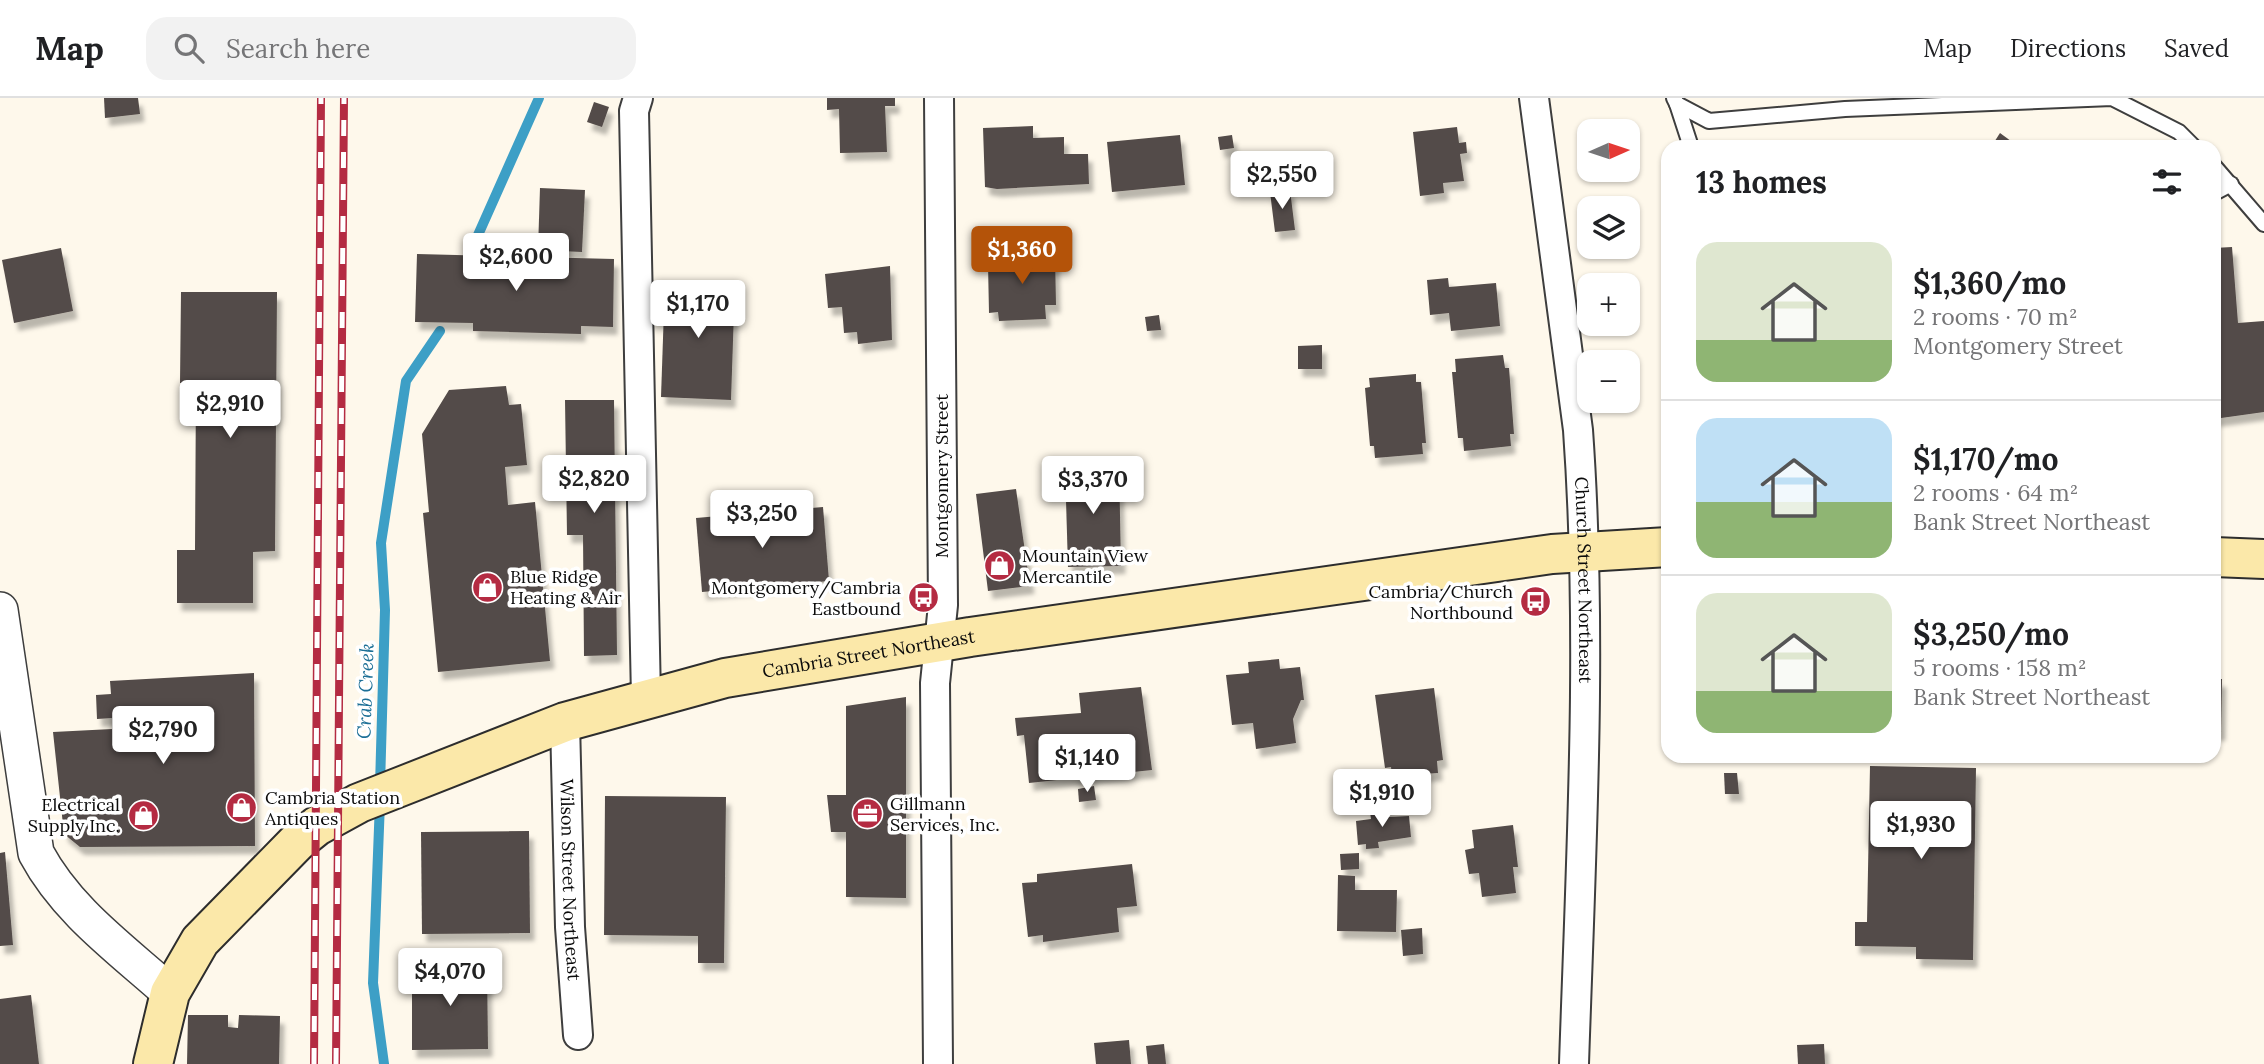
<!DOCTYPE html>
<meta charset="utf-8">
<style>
:root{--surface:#fff;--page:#f2f2f2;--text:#202124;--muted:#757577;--line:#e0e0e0;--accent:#b45309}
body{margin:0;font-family:Lora,serif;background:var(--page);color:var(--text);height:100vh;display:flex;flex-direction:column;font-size:26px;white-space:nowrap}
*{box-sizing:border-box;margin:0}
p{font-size:23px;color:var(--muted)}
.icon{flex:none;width:38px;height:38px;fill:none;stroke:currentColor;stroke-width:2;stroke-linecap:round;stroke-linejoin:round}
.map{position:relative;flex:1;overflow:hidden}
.sheet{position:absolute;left:1661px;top:42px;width:560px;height:623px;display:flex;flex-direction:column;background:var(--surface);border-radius:21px;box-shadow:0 2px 5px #0004}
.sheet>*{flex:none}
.needle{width:46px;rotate:87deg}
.buttons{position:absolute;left:1577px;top:21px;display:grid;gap:14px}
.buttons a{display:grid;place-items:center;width:63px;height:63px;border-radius:14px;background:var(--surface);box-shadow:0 2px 5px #0004;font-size:35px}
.price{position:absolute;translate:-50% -60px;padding:0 16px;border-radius:7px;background:#fff;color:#222;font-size:23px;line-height:46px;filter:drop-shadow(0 2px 4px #0008)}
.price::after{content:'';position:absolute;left:50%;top:42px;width:21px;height:16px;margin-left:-10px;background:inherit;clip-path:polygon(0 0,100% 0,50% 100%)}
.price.active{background:var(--accent);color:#fff}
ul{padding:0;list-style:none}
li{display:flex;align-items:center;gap:21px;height:175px;padding:0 35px}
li+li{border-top:2px solid var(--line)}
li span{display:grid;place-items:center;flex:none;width:196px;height:140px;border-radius:21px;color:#555}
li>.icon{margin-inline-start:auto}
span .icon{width:84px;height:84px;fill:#fffc;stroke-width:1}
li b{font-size:30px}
h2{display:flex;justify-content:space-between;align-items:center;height:84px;padding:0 35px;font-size:30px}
header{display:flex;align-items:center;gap:42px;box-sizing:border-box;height:98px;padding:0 35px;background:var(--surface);border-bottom:2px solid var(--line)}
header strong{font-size:33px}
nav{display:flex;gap:38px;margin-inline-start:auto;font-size:24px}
.search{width:490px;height:63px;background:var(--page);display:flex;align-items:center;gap:18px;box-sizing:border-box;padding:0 24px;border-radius:21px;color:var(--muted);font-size:26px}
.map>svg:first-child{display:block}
</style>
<header>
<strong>Map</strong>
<div class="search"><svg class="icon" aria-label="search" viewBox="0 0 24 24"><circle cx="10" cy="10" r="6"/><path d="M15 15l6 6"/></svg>Search here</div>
<nav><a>Map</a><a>Directions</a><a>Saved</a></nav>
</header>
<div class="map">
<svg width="2264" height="966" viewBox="0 0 2264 966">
<defs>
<filter id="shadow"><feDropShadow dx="4.5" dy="8" stdDeviation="2" flood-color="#0004"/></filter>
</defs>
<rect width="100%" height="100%" fill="#fef8eb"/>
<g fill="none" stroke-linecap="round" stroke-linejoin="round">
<!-- stream -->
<g stroke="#3d9fc6" stroke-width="10">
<polyline points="474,146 539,0"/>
<polyline points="380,688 385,512 381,445 406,283 440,233"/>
<polyline points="380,704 373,885 384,966"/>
</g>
</g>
<!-- building -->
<g fill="#534b48" filter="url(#shadow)">
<polygon points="104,0 138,0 140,16 105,20"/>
<polygon points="827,0 895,0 895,8 885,8 887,54 840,55 839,11 827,12"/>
<polygon points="594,4 609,9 602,29 587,24"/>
<polygon points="1033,28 1033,40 1064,39 1064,56 1088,56 1089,86 997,91 985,89 983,30"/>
<polygon points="1457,29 1459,45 1466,44 1467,55 1460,56 1464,83 1443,85 1444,95 1420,98 1413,34"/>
<polygon points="2000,35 2019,49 1991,49"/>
<polygon points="1180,37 1185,87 1112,94 1107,44"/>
<polygon points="1232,37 1234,50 1220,52 1218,39"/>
<polygon points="540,90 585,92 582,154 538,152"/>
<polygon points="1290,92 1295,132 1275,134 1270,94"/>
<polygon points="2232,149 2238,225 2264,223 2264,314 2214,321 2214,150"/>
<polygon points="61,150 73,213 14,225 2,162"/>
<polygon points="417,156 614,161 613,229 581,228 581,236 473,233 473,225 415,224"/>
<polygon points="1049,156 1055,157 1056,207 1045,207 1046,221 999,223 998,214 989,215 988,166 998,166 998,157"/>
<polygon points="890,168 892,242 858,246 857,234 844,235 842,209 828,210 825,176"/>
<polygon points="1448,180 1449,189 1496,185 1500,228 1451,233 1449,215 1430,217 1427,182"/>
<polygon points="665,182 735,184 731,302 661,299"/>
<polygon points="181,194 277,194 275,453 253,454 253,505 177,505 177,452 195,452 196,285 180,285"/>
<polygon points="1159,217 1161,232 1147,233 1145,219"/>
<polygon points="1322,247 1322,271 1298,271 1298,248"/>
<polygon points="1503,257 1505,270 1509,270 1514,336 1510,336 1511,348 1464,353 1463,340 1458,340 1452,274 1456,274 1455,261"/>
<polygon points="1416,276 1416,284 1421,284 1426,345 1422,345 1423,356 1375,360 1374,348 1370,348 1365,290 1370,289 1369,280"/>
<polygon points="506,288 509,307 521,306 527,367 505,369 508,407 535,404 550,563 438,574 423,415 429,414 422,336 449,292"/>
<polygon points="565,302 614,302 617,557 584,558 583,437 567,437"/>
<polygon points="1119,367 1121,468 1068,469 1065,369"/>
<polygon points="1016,391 1030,488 988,493 976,396"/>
<polygon points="823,409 829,483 702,494 696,420"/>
<polygon points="1279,561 1280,571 1300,569 1304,602 1301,602 1293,621 1296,645 1256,651 1253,625 1232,627 1226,577 1249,575 1248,564"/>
<polygon points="254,575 255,748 80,749 64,736 53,634 112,631 112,620 97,621 96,597 111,596 110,583"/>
<polygon points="2214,581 2222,581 2221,635 2214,635"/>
<polygon points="1141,589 1152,672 1029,685 1024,637 1017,638 1015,620 1081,615 1079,595"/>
<polygon points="1434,590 1443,662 1437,663 1438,675 1392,678 1391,669 1385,670 1375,597"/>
<polygon points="906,599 906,800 846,799 846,734 831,734 827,697 846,697 846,608"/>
<polygon points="1870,668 1976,670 1973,862 1916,861 1916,849 1855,848 1855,824 1867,824"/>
<polygon points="1724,675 1737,675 1739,696 1725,696"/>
<polygon points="1407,686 1409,706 1372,709 1370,689"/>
<polygon points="1094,688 1096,702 1079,704 1078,691"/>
<polygon points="605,698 726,699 724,865 698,865 698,838 604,837"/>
<polygon points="1388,712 1388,719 1409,718 1411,739 1378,744 1379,750 1366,751 1366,746 1358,747 1356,723 1371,721 1370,714"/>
<polygon points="1513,727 1518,769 1513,769 1516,795 1482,799 1479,775 1469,776 1465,752 1474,750 1472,732"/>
<polygon points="529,733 530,835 422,836 421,734"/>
<polygon points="5,754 13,847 0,848 0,755"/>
<polygon points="1359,755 1359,771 1341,772 1340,756"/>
<polygon points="1132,766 1137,808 1117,810 1119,834 1043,844 1043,837 1028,839 1022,785 1037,784 1037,776"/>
<polygon points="1338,777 1355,778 1355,792 1397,792 1396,834 1337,833"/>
<polygon points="1422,830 1423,856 1403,858 1401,832"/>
<polygon points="412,868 487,868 488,951 412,952"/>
<polygon points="31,897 39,966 0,966 0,901"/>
<polygon points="188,917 228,917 228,929 238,930 239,917 280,918 279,966 187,966"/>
<polygon points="1129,942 1131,966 1096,966 1094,945"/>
<polygon points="1164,946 1166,966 1148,966 1146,948"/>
<polygon points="1824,946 1825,966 1798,966 1797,947"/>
</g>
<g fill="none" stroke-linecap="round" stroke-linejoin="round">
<defs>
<g id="service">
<polyline points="1674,0 1677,6 1709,23 1845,11 2112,0 2179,34 2194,49"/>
<polyline points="1677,6 1691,49"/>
<polyline points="2214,68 2264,126"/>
<polyline points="2214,95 2231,86"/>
</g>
<g id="minor">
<polyline points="638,0 634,13 646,600"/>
<path id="s1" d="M1534,0L1578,332C1593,542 1581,755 1574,966"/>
<path id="s2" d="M565,624L570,829L578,937"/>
<polyline points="938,966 935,585 943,507 939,0"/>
</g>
<path id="tertiary" d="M0,512L36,755C67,813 121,851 170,895"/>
<g id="secondary">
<polyline points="2214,459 2264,461"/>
<path id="s3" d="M153,966L170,895L200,843L297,744L317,728L359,705L565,624L725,580L970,539L1552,456L1668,449"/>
</g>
</defs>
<!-- service casing -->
<use href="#service" stroke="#3e3e3e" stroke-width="18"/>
<!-- minor casing -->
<use href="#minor" stroke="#3e3e3e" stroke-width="32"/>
<!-- tertiary casing -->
<use href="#tertiary" stroke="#3e3e3e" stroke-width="38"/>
<!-- secondary casing -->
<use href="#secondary" stroke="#2d2d2d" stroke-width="42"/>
<!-- service -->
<use href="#service" stroke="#fff" stroke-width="14"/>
<!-- minor -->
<use href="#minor" stroke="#fff" stroke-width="28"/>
<!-- tertiary -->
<use href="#tertiary" stroke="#fff" stroke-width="35"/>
<!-- secondary -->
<use href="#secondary" stroke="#fbe8a9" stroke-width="38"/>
<defs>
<g id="rail">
<polyline points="314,966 321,0"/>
<polyline points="336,966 344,0"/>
</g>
</defs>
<!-- rail casing -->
<use href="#rail" stroke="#b42b42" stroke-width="8"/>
<!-- rail -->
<use href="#rail" stroke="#fff" stroke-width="5" stroke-dasharray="16" stroke-linecap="butt"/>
</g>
<!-- icons -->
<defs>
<symbol id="shop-disc" viewBox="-11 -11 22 22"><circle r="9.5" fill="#b42b42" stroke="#fff"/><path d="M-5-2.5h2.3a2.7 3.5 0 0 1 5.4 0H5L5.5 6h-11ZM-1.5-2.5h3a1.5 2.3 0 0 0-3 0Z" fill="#fff"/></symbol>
<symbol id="bus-disc" viewBox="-11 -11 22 22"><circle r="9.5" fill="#b42b42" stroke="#fff"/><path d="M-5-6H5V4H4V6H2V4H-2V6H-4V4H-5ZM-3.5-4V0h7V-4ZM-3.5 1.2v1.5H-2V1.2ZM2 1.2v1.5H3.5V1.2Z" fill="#fff"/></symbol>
<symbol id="office-disc" viewBox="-11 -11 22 22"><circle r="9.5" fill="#b42b42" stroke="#fff"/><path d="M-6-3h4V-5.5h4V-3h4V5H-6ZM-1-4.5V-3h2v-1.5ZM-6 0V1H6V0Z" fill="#fff"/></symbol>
</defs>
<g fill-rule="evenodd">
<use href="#shop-disc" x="982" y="450" width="35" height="35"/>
<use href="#shop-disc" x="470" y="472" width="35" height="35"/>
<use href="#bus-disc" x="906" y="482" width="35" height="35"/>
<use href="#bus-disc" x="1518" y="486" width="35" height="35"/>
<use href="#shop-disc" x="224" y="692" width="35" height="35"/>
<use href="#office-disc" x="850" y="698" width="35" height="35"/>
<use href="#shop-disc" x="126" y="700" width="35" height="35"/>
</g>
<g text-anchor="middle" stroke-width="7" stroke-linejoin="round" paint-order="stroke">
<!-- street labels -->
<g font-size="18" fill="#0b0b0b" stroke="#fff">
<text transform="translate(942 378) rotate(-90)" y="6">Montgomery Street</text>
<text dy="6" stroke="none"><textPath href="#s1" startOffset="485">Church Street Northeast</textPath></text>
<text dy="6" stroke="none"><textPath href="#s3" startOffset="878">Cambria Street Northeast</textPath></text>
<text dy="6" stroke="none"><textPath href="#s2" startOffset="158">Wilson Street Northeast</textPath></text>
</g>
<!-- poi labels -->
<g font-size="18" fill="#0b0b0b" stroke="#fff" text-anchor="start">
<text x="1022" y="464">Mountain View<tspan x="1022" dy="21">Mercantile</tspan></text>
<text x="510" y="485">Blue Ridge<tspan x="510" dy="21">Heating &amp; Air</tspan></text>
<text x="901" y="496" text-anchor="end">Montgomery/Cambria<tspan x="901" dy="21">Eastbound</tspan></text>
<text x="1513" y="500" text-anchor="end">Cambria/Church<tspan x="1513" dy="21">Northbound</tspan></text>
<text x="265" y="706">Cambria Station<tspan x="265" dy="21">Antiques</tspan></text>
<text x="890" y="712">Gillmann<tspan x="890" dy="21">Services, Inc.</tspan></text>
<text x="120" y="713" text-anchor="end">Electrical<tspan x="120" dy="21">Supply Inc.</tspan></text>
</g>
<!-- water labels -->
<g font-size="19" font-style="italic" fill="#1c6f96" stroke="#fff">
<text transform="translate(365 593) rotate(-88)" y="7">Crab Creek</text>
</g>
</g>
</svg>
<div class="buttons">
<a><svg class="needle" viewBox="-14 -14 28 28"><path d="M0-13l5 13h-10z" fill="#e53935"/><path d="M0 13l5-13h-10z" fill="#757577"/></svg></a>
<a><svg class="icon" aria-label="layers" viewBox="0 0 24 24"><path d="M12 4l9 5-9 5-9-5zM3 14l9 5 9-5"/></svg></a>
<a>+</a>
<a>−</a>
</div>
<b class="price" style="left:1282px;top:113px">$2,550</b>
<b class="price active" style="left:1022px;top:188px">$1,360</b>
<b class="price" style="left:516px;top:195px">$2,600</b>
<b class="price" style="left:698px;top:242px">$1,170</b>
<b class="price" style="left:230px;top:342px">$2,910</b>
<b class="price" style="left:594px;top:417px">$2,820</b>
<b class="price" style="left:1093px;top:418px">$3,370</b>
<b class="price" style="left:762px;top:452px">$3,250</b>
<b class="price" style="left:163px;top:668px">$2,790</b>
<b class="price" style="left:1087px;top:696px">$1,140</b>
<b class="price" style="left:1382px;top:731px">$1,910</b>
<b class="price" style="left:1921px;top:763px">$1,930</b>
<b class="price" style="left:450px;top:910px">$4,070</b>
<section class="sheet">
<h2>13 homes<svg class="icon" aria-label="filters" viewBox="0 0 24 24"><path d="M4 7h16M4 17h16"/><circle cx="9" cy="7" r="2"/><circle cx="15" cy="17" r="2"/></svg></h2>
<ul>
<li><span style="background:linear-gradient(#dfe7d0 70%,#8fb573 0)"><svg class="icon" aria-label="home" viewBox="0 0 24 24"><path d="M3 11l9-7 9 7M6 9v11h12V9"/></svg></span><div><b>$1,360/mo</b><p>2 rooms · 70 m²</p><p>Montgomery Street</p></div></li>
<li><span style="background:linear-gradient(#bfe0f5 60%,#8fb573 0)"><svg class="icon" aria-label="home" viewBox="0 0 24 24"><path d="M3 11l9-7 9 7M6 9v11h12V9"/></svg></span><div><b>$1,170/mo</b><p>2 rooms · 64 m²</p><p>Bank Street Northeast</p></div></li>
<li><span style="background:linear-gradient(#dfe7d0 70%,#8fb573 0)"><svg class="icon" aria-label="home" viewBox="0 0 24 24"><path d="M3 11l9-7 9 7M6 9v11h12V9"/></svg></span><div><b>$3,250/mo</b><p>5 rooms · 158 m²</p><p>Bank Street Northeast</p></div></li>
</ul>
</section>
</div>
